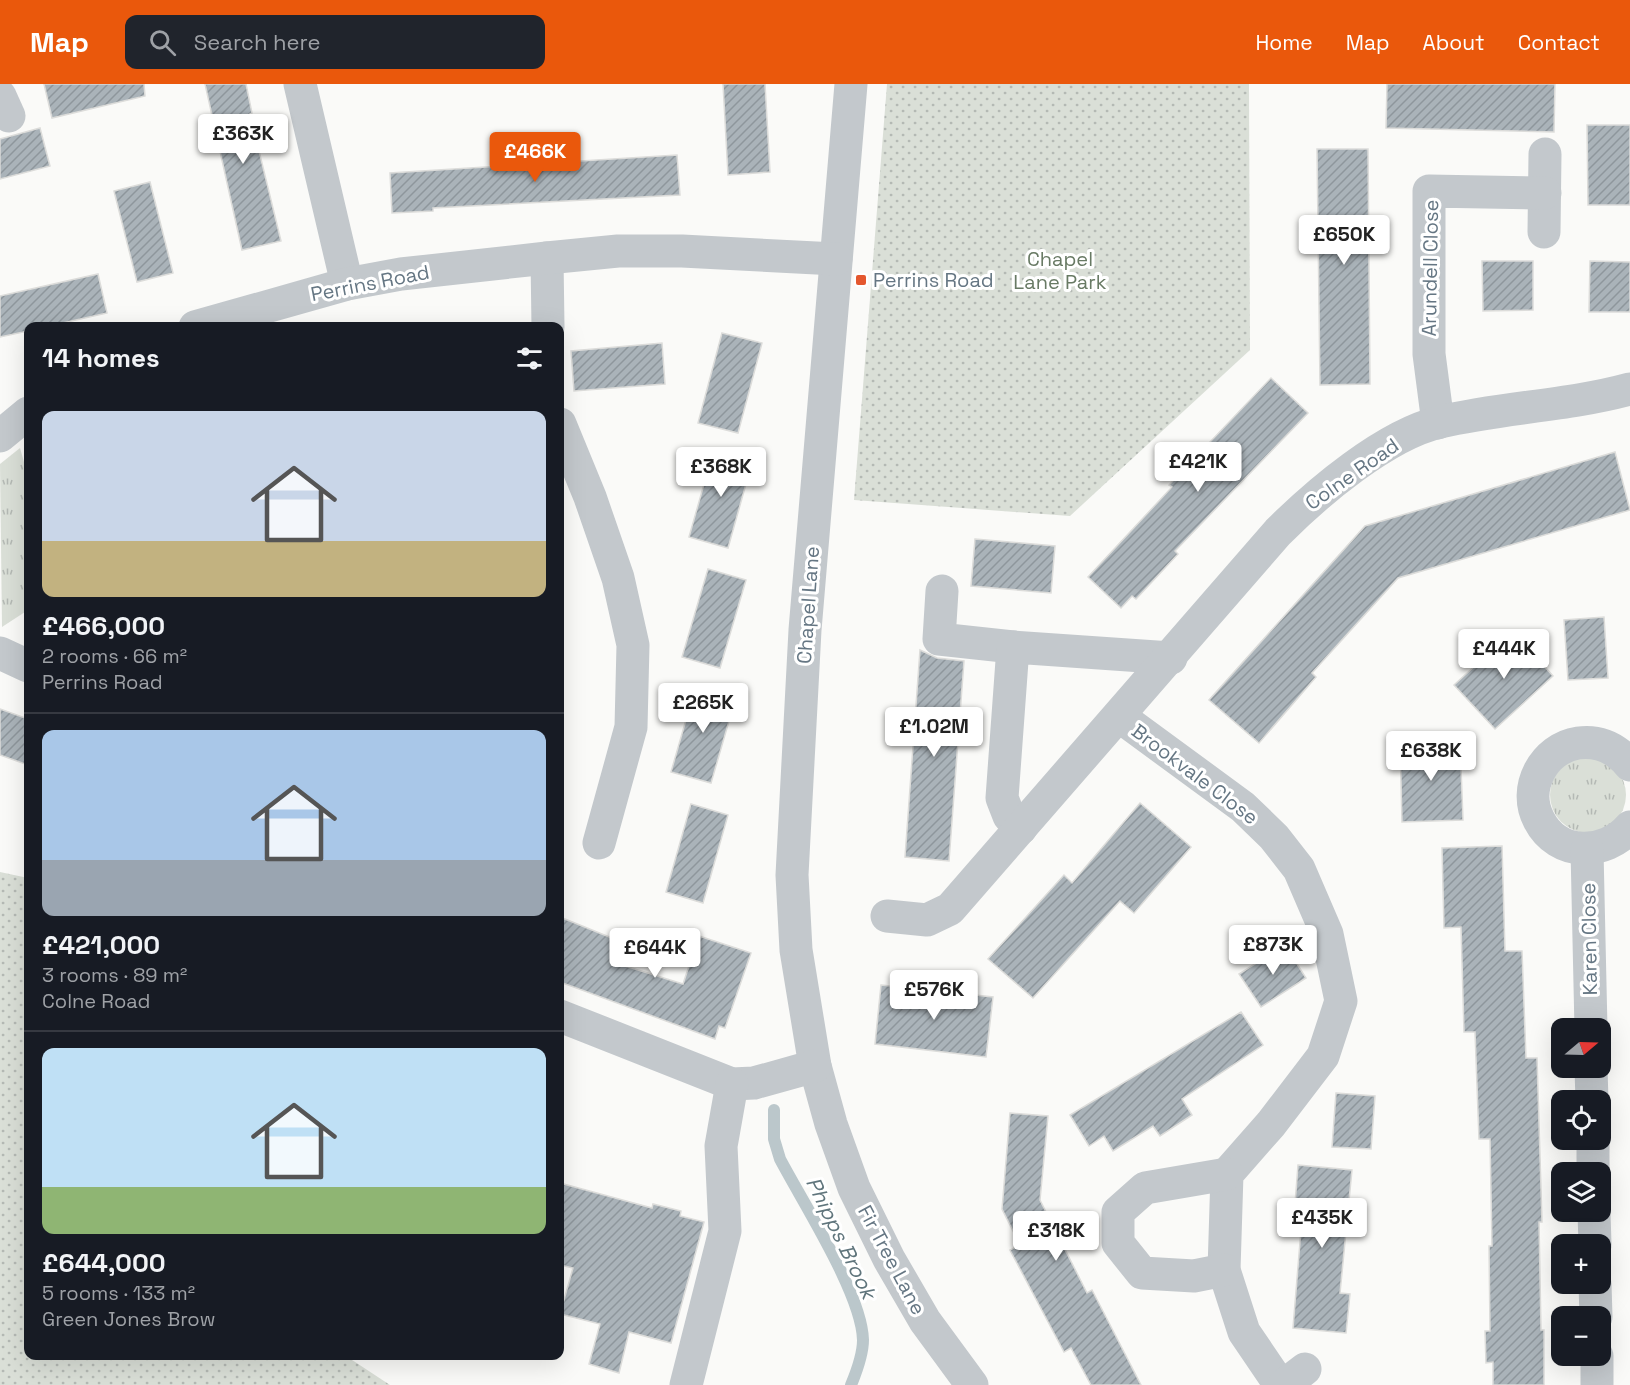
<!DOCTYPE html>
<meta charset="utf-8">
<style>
:root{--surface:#171b24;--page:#20242c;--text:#f1f3f6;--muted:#9ea1a6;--line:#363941;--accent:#ea580c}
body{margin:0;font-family:"Space Grotesk",sans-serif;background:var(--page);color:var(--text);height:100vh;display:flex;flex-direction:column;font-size:22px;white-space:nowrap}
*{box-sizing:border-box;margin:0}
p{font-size:20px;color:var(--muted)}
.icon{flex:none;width:33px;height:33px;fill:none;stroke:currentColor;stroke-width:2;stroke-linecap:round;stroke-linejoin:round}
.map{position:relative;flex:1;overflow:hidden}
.sheet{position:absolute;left:24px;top:238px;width:540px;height:1038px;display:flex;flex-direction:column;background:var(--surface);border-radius:12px;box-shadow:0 6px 24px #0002}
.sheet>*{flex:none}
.needle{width:39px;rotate:71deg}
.controls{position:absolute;left:1551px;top:934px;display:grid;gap:12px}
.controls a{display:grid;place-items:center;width:60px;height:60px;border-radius:12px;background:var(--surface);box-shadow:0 6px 24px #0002;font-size:30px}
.price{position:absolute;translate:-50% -51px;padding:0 14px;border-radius:6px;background:#fff;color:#222;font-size:20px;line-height:39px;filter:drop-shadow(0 2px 3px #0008)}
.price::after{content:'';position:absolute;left:50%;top:36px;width:18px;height:14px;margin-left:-9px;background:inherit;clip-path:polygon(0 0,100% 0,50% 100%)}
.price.on{background:var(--accent);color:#fff}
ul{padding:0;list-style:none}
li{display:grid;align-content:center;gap:12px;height:318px;padding:0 18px}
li+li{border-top:2px solid var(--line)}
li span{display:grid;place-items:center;height:186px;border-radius:12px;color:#555}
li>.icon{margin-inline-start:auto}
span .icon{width:108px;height:108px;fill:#fffc;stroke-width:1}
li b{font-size:26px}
h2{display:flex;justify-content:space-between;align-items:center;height:72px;padding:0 18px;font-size:26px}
header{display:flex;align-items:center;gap:36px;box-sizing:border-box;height:84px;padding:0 30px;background:var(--accent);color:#fff}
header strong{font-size:28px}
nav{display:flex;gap:33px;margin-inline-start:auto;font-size:21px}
.search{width:420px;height:54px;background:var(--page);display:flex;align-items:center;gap:15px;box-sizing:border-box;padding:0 21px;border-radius:12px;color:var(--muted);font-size:22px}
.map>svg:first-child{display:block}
</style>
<header>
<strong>Map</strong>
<div class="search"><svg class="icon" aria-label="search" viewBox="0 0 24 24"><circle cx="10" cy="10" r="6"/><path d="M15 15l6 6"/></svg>Search here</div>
<nav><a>Home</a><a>Map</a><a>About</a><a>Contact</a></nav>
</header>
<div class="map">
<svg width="1630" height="1301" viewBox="0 0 1630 1301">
<defs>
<pattern id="grass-tufts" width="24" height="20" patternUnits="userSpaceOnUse" patternTransform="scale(1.5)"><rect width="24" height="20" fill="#dadfd7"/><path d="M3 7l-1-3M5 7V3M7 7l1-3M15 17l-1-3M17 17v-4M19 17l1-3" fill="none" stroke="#b4b9b4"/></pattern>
<pattern id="park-dots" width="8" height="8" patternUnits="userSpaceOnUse" patternTransform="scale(1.5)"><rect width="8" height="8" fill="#dadfd7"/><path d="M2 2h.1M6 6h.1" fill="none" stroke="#b4b9b4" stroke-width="1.8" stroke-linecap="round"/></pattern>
<pattern id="building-hatch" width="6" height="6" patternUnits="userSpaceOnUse" patternTransform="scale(1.5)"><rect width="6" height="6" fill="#aab3b9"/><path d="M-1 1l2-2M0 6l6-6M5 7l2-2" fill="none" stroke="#8e969c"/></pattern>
</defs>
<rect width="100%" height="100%" fill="#fafaf8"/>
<!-- grass -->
<g fill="url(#grass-tufts)">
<polygon points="20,364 28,392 28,526 2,543 0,380"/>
<circle cx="1588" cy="711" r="38"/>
</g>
<!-- park -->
<g fill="url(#park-dots)">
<polygon points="887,0 1249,0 1250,266 1070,432 854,416"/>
<polygon points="0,788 28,794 28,1272 346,1272 390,1301 0,1301"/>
</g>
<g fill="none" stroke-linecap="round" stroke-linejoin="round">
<!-- stream -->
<path stroke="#bbc7cb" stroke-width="12" d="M774,1026V1055L780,1075C803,1119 862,1210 863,1256C863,1269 856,1289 851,1301"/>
</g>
<!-- building -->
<g fill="url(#building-hatch)" stroke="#dcdcda" stroke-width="1.5">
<polygon points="44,0 144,0 145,12 52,34"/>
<polygon points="205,0 246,0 252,29 250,30 281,157 242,166"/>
<polygon points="723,0 765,0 770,88 728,91"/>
<polygon points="1387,0 1555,0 1554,48 1386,44"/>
<polygon points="1587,41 1630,41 1630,121 1588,121"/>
<polygon points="40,44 50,82 0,95 0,55"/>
<polygon points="1317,65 1368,65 1370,300 1320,301"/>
<polygon points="677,71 680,111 433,124 433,127 392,129 390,89"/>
<polygon points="150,98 173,189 137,198 114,107"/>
<polygon points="1482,177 1533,177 1533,226 1483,227"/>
<polygon points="1590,177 1630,178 1630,228 1589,228"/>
<polygon points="98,190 107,229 45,243 28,243 28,247 0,253 0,212"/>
<polygon points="722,249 762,259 738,349 698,339"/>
<polygon points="662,259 665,300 574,307 571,267"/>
<polygon points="1271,294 1308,329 1175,467 1178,470 1136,515 1132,512 1121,524 1088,493 1172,403 1169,401"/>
<polygon points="714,365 753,375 728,464 689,453"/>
<polygon points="1615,368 1630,426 1398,494 1312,589 1316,593 1259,659 1209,616 1365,442"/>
<polygon points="975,455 1055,462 1051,509 971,502"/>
<polygon points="708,485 746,496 720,584 682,573"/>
<polygon points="1604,533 1608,594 1568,596 1564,536"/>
<polygon points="1513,547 1553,592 1495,645 1454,601"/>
<polygon points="920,566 937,574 964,577 949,777 905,773"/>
<polygon points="696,601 736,613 711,699 671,688"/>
<polygon points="0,625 28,635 28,681 0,671"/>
<polygon points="1460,657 1463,736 1402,738 1400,659"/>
<polygon points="1140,719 1191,763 1134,829 1120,817 1033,914 988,875 1064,791 1072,799"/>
<polygon points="691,720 728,731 703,819 666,808"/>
<polygon points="1502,762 1505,867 1522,867 1526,974 1537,974 1542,1138 1539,1138 1541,1246 1544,1246 1544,1301 1493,1301 1493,1278 1486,1279 1485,1247 1490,1247 1489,1162 1492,1162 1490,1055 1479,1055 1475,948 1464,948 1461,843 1444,844 1442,764"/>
<polygon points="560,833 629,861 622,881 683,900 699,852 751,869 725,944 719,942 715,955 560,898"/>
<polygon points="1285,861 1306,894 1261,923 1239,890"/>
<polygon points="881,901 993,913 986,973 875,960"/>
<polygon points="1241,928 1263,961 1182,1015 1192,1031 1160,1052 1153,1042 1113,1067 1104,1052 1089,1062 1070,1031"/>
<polygon points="1336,1009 1375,1012 1371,1065 1332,1063"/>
<polygon points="1010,1029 1048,1032 1040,1116 1087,1209 1092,1206 1141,1301 1091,1301 1071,1264 1064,1268 1010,1166 1020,1161 1002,1125"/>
<polygon points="1298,1081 1352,1086 1340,1209 1350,1210 1346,1249 1293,1244 1303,1121 1295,1120"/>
<polygon points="560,1099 652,1124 653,1120 681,1127 680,1132 704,1138 671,1259 629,1248 619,1289 589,1280 600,1240 560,1230 573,1184 560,1181"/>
</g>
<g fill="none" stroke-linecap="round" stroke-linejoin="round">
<!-- minor -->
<g stroke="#c3c8cc" stroke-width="33">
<polyline points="300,0 347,200"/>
<polyline points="851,0 805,546 792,791 796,866 815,982 831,1040 854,1104 889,1175 925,1237 972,1301"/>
<polyline points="0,12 9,32"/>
<polyline points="1544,148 1545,70"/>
<polyline points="547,174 548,243"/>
<polyline points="195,243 347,200 401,190 547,174 618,167 682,167 836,175"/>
<polyline points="1438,339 1429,270 1429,107 1545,109"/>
<polyline points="560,340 590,413 618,494 633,561 631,643 599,759"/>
<polyline points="0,352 28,329"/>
<polyline points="942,507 939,555 1013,563"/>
<polyline points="0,569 28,582"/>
<polyline points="1119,632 1243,723 1274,753 1299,785 1327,850 1341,917 1323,972 1271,1040 1227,1090 1224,1186 1244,1248 1280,1301"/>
<path d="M1630,681C1617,665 1600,656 1578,659C1544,664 1522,704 1539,736C1558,773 1605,772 1630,743"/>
<polyline points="1021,744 1009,732 1002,714 1013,563 1171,574"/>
<polyline points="1587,766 1591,945"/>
<path d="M887,832L927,836L950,825L1278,448C1317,409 1385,351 1440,338C1503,323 1568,322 1630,305"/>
<polyline points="560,932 732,1000 754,999 815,982"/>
<polyline points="1591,984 1592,1017"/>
<polyline points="1593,1056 1593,1089"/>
<polyline points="1594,1128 1595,1161"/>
<polyline points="1224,1186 1194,1192 1142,1189 1118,1159 1118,1128 1145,1104 1227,1090"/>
<polyline points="1595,1200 1596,1233"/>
<polyline points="1597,1272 1597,1301"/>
<polyline points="686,1301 725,1147 721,1062 732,1000"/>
<polyline points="1284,1301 1305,1285"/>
</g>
</g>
<!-- markers -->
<rect fill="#e4572e" stroke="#fff" stroke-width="2" x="855" y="190" width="12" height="12" rx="3"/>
<g text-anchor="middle" stroke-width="6" stroke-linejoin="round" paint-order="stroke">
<!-- park labels -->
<g font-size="20" fill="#687a64" stroke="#fff">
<text x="1060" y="182">Chapel<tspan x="1060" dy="23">Lane Park</tspan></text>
</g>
<!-- street labels -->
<g font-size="20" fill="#657683" stroke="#fff">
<text transform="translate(1430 184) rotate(-89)" y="7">Arundell Close</text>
<text transform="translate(370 199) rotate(-11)" y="7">Perrins Road</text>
<text transform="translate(1352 390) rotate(-35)" y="7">Colne Road</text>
<text transform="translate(808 521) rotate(-86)" y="7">Chapel Lane</text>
<text transform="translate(1195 690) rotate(37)" y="7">Brookvale Close</text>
<text transform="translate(1589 855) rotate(-91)" y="7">Karen Close</text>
<text transform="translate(892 1176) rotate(62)" y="7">Fir Tree Lane</text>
</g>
<!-- poi labels -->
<g font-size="20" fill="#657683" stroke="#fff" text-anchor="start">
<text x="873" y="203">Perrins Road</text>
</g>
<!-- water labels -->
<g font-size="21" font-style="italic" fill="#60757c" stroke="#fff">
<text transform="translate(841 1154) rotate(64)" y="7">Phipps Brook</text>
</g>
</g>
</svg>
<div class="controls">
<a><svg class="needle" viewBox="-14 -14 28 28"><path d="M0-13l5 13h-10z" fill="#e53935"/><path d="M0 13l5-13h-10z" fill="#9ea1a6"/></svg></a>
<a><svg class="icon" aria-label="locate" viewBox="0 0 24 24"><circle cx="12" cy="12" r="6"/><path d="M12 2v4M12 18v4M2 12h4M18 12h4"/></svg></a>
<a><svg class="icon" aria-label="layers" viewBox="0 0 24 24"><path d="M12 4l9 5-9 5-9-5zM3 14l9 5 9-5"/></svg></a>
<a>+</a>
<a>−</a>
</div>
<b class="price" style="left:243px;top:81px">£363K</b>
<b class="price on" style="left:535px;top:99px">£466K</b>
<b class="price" style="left:1344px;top:182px">£650K</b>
<b class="price" style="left:1198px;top:409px">£421K</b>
<b class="price" style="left:721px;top:414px">£368K</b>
<b class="price" style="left:1504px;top:596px">£444K</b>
<b class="price" style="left:703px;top:650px">£265K</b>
<b class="price" style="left:934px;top:674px">£1.02M</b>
<b class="price" style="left:1431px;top:698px">£638K</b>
<b class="price" style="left:1273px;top:892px">£873K</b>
<b class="price" style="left:655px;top:895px">£644K</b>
<b class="price" style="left:934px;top:937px">£576K</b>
<b class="price" style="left:1322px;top:1165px">£435K</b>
<b class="price" style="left:1056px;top:1178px">£318K</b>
<section class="sheet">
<h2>14 homes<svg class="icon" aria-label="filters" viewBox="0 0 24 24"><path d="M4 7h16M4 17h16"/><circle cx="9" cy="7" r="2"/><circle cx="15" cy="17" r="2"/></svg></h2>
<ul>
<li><span style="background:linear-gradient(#c9d6e8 70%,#c2b280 0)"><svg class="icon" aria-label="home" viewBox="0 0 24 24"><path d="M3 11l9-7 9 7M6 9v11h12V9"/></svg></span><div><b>£466,000</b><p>2 rooms · 66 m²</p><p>Perrins Road</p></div></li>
<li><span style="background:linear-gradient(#a9c7e8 70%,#9aa5b1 0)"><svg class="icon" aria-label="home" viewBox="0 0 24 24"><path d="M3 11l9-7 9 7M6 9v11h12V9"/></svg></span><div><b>£421,000</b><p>3 rooms · 89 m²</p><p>Colne Road</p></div></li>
<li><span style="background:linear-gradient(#bfe0f5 75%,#8fb573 0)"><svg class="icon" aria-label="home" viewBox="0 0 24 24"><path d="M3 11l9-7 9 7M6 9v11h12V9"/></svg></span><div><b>£644,000</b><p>5 rooms · 133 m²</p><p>Green Jones Brow</p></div></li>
</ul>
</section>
</div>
